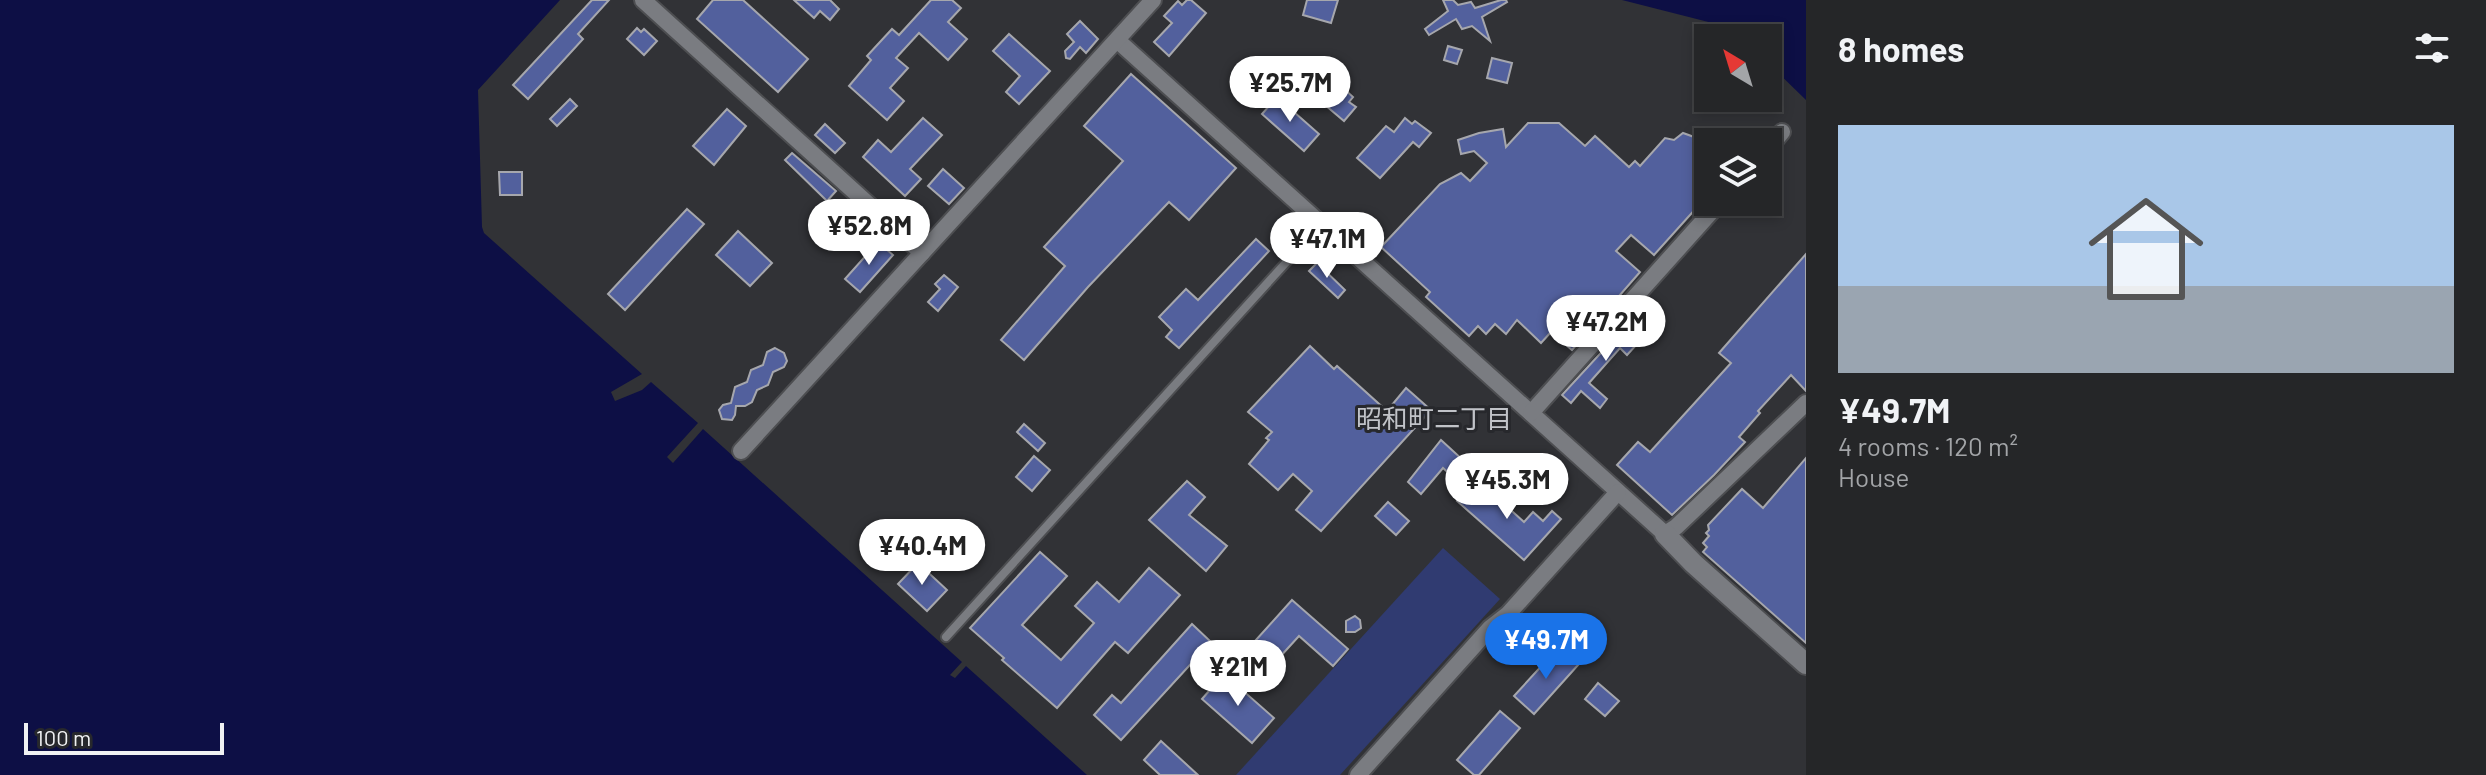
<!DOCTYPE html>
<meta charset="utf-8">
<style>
:root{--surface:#252628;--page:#313234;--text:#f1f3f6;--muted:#a3a5a8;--line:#424345;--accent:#1a73e8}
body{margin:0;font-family:Barlow,"Noto Sans JP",sans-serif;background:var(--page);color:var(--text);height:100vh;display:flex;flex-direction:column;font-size:30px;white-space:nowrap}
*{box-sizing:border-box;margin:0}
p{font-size:26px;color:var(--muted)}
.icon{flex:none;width:44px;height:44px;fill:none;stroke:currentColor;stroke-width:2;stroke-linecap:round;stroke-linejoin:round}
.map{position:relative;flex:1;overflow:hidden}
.drawer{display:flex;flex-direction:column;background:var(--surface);width:680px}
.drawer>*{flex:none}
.needle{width:52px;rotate:322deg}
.fabs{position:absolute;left:1694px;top:24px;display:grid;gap:16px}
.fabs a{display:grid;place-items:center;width:88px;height:88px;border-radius:0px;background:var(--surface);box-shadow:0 4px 12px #0003,0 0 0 2px var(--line);font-size:40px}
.scale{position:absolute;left:24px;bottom:20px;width:200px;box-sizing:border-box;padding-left:8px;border:4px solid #f0f1f3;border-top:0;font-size:22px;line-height:28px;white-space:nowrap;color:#f0f1f3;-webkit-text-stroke:6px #27282c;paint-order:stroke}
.price{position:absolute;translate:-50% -68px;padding:0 18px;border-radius:28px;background:#fff;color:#222;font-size:26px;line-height:52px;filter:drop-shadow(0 2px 4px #0008)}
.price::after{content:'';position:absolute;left:50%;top:48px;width:24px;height:18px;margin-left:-12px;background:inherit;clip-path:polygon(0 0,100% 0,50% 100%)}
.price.active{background:var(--accent);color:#fff}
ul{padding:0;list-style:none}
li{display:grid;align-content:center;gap:16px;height:424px;padding:0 32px}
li+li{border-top:2px solid var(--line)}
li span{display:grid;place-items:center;height:248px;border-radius:0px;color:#555}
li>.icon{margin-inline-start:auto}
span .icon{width:144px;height:144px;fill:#fffc;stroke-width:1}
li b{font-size:34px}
h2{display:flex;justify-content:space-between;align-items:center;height:96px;padding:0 32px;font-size:34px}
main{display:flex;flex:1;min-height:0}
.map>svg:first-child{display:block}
</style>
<main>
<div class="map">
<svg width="1806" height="775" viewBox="0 0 1806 775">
<rect width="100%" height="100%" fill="#313236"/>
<!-- green -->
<polygon fill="#303b71" points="1443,548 1500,599 1340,775 1236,775"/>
<!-- water -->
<g fill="#0d0f45">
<polygon points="0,0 560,0 478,90 482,227 484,233 642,374 611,392 615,401 642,390 651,382 698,423 667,457 673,463 703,429 962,662 950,675 955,678 966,666 1087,775 0,775"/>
<polygon points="1622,0 1806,0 1806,100 1768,63 1768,38 1742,38 1732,28"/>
</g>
<!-- building -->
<g fill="#52609d" stroke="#a6a7ad" stroke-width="2">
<polygon points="592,0 609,0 578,34 583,39 528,99 513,85"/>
<polygon points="713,0 743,0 808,59 778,92 697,19"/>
<polygon points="794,0 830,0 839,9 830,20 820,11 814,18"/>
<polygon points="931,0 952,0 961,8 948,22 967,39 948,60 919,33 896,58 908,68 890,88 904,101 887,120 849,86 871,60 867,56 879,43 892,29 899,35"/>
<polygon points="1187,0 1191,0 1206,13 1169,56 1154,42 1172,23 1164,16 1178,1 1182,5"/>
<polygon points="1307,0 1338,0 1331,23 1303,15"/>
<polygon points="1443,0 1453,0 1458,5 1471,2 1475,8 1501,0 1506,0 1507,2 1482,17 1490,41 1472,26 1462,29 1456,19 1429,35 1425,29 1448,11"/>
<polygon points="1080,21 1098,39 1086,53 1080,47 1070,59 1066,58 1065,51 1074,42 1067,34"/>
<polygon points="637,28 641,32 644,29 657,41 644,55 627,39"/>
<polygon points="1009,34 1050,71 1019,104 1006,92 1020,76 993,51"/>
<polygon points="1448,46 1462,50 1457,64 1444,60"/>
<polygon points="1492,58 1512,63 1507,83 1487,78"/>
<polygon points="1131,74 1236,168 1189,220 1169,202 1088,287 1024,360 1001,340 1065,266 1044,247 1123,161 1084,126"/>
<polygon points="1331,86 1338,92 1342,87 1353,97 1349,102 1356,107 1344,121 1319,100"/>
<polygon points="1277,97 1319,134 1304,151 1262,114"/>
<polygon points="570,99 577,106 557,126 550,119"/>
<polygon points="727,109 746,126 714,165 693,146"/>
<polygon points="923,118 942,135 910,169 921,179 905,196 863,157 878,140 891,152"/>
<polygon points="1405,118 1412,124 1415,121 1431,133 1419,147 1413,142 1380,178 1357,158 1386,126 1394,132"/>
<polygon points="1528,123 1559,123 1585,146 1595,136 1629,167 1635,161 1640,166 1665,138 1674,140 1683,133 1708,142 1708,195 1654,255 1631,235 1616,251 1640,272 1572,350 1551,332 1541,343 1517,320 1506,334 1495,324 1486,334 1478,326 1469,336 1426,297 1430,292 1381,247 1440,184 1461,173 1470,181 1487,163 1474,151 1461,154 1458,140 1479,133 1503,129 1506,147"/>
<polygon points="825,124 845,143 835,153 815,135"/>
<polygon points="792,153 836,191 827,201 785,160"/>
<polygon points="943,169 964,188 949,204 928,186"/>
<polygon points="499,172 522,172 522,195 500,195"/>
<polygon points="687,209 704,224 625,310 608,294"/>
<polygon points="738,231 772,263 750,286 716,255"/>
<polygon points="1256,239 1269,251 1179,348 1166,337 1172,330 1159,317 1186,289 1198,300"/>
<polygon points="878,242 893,255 860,292 845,279"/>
<polygon points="1806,254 1806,391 1791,375 1758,411 1760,413 1739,437 1745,442 1714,475 1672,515 1617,465 1638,442 1650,452 1731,363 1719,353"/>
<polygon points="1317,263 1345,290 1338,298 1309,271"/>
<polygon points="944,275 958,287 938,311 928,302 940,289 935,284"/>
<polygon points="1633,318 1648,332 1627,355 1620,348 1589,383 1607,399 1600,408 1581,391 1571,403 1562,395"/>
<polygon points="1310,346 1334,369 1337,366 1387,411 1406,388 1431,410 1321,531 1296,510 1312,491 1293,474 1278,490 1249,464 1269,440 1266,438 1272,432 1248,412"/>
<polygon points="775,348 784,353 787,361 784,367 773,372 768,385 757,390 752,402 745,406 736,406 735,415 732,420 722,419 719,410 723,405 731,403 735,387 747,382 751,370 763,365 767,352"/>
<polygon points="1024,424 1045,443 1038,451 1017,432"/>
<polygon points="1441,440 1464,461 1451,475 1443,468 1421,494 1408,482"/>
<polygon points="1034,456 1050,470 1032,491 1016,477"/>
<polygon points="1806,458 1806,643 1703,552 1707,547 1703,543 1709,536 1706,533 1709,530 1708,525 1742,489 1763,508"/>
<polygon points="1187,481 1205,497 1189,515 1227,546 1206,571 1149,520"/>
<polygon points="1480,482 1524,522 1533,512 1543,521 1552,511 1561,519 1524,560 1457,501 1466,490 1469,493"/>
<polygon points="1388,502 1409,521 1396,535 1375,516"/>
<polygon points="1040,552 1067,576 1022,625 1061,660 1094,623 1075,606 1097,582 1119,602 1149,568 1180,595 1128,653 1115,642 1057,708 1002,660 1004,658 970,628"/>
<polygon points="918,563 947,590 927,611 898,584"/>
<polygon points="1292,600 1348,649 1333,666 1299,636 1278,659 1256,640"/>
<polygon points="1355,616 1360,620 1361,628 1355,632 1346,632 1346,621"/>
<polygon points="1192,624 1211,642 1121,740 1094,715 1112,695 1121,703"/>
<polygon points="1558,648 1578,665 1534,714 1514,696"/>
<polygon points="1224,674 1274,718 1252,743 1202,699"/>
<polygon points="1598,683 1619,701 1605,716 1585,699"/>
<polygon points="1500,711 1520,728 1479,775 1474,775 1457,760"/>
<polygon points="1161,741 1198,775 1160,775 1144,760"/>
</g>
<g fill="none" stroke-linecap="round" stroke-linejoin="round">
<defs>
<polyline id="lane" points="946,637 1321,224"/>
<g id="street">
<polyline points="643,0 922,253"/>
<polyline points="1117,40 1665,534 1676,527 1806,403"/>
<polyline points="1768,149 1782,132"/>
<polyline points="1531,413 1720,202"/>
<polyline points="741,451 1153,0"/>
<polyline points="1358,775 1490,628 1508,614 1618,492"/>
</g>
<polyline id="secondary" points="1665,534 1693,563 1806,664"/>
</defs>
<!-- lane casing -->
<use href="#lane" stroke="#4d4e51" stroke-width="12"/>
<!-- street casing -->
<use href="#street" stroke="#4d4e51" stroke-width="20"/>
<!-- secondary casing -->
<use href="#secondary" stroke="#4d4e51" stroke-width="24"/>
<!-- lane -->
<use href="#lane" stroke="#7a7c81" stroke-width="8"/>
<!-- street -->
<use href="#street" stroke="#7a7c81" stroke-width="16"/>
<!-- secondary -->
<use href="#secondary" stroke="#7a7c81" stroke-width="20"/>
</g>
<g text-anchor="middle" stroke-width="6" stroke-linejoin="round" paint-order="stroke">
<!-- neighbourhood labels -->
<g font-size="26" fill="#c1c3c8" stroke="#27282c">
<text x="1434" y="428">昭和町二丁目</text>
</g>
</g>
</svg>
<div class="fabs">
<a><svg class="needle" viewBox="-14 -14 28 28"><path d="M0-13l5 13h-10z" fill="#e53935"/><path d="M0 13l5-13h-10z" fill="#a3a5a8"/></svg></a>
<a><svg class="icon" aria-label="layers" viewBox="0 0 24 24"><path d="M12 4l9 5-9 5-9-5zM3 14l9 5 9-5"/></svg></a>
</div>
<div class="scale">100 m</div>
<b class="price" style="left:1290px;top:124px">¥25.7M</b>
<b class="price" style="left:869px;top:267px">¥52.8M</b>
<b class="price" style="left:1327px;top:280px">¥47.1M</b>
<b class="price" style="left:1606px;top:363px">¥47.2M</b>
<b class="price" style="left:1507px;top:521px">¥45.3M</b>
<b class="price" style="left:922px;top:587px">¥40.4M</b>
<b class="price active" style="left:1546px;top:681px">¥49.7M</b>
<b class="price" style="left:1238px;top:708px">¥21M</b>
</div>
<section class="drawer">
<h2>8 homes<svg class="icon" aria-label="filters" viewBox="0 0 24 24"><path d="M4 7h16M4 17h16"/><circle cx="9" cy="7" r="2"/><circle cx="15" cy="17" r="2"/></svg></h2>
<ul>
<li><span style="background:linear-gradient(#a9c7e8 65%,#9aa5b1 0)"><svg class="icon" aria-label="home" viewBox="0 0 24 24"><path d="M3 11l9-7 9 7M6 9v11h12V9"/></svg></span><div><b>¥49.7M</b><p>4 rooms · 120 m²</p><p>House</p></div></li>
</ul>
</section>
</main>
